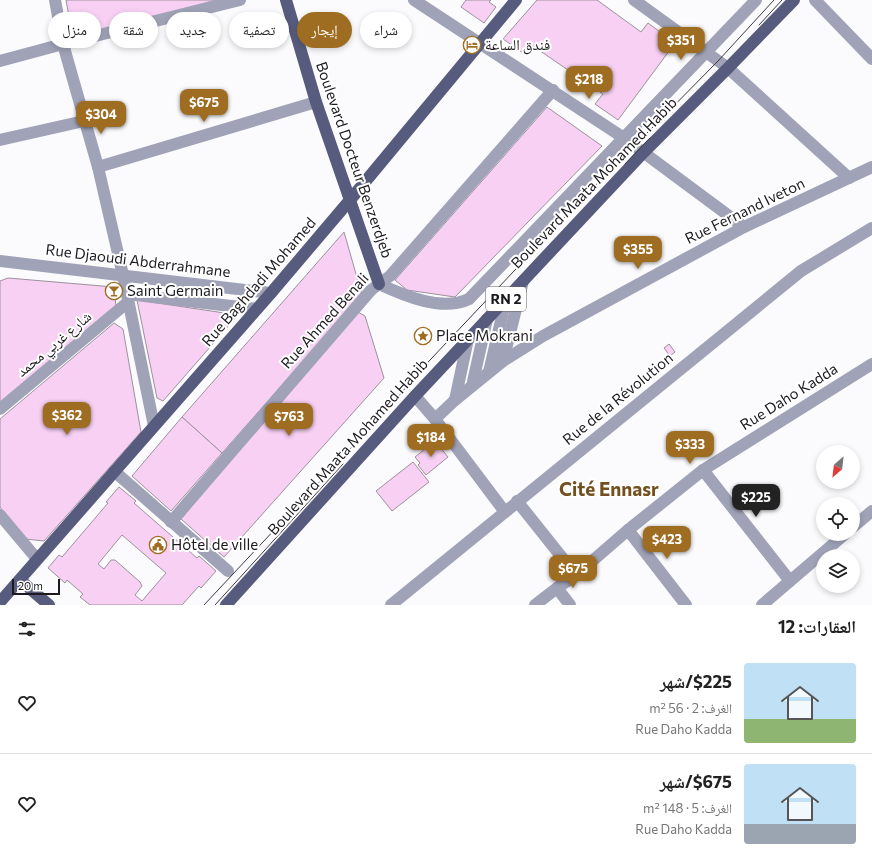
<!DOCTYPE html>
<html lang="ar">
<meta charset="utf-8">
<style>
:root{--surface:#fff;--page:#f6f6f6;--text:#222;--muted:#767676;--line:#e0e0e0;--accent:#9f6d22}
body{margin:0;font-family:Commissioner,"Noto Naskh Arabic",sans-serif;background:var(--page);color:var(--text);direction:rtl;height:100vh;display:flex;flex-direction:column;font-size:15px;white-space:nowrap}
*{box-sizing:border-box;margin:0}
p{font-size:13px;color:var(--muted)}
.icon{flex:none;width:22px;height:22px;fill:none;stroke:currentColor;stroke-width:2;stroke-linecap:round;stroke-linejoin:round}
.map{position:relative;height:605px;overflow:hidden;direction:ltr}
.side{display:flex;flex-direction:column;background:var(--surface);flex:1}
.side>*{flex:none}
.hud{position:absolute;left:12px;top:12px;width:400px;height:36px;direction:rtl;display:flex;gap:8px}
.needle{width:26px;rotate:208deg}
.controls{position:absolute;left:816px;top:445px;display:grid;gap:8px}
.controls a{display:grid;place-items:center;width:44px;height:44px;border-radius:50%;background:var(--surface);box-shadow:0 2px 6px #0003;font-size:20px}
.scale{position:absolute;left:12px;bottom:10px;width:48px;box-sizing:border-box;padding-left:4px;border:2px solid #1c1a1f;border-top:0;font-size:11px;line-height:14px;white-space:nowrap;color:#1c1a1f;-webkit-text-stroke:3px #fff;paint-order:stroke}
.price{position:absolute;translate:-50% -34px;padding:0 9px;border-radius:8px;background:var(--accent);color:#fff;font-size:13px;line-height:26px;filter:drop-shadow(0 1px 2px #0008)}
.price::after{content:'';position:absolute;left:50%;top:24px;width:12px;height:9px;margin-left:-6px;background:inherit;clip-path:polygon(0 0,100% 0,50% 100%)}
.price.active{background:#222;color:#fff}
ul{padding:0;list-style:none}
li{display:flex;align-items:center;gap:12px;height:100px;padding:0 16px}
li+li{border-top:1px solid var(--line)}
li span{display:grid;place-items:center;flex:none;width:112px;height:80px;border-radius:4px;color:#555}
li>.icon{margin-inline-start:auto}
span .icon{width:48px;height:48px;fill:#fffc;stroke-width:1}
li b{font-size:17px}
h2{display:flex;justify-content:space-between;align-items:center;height:48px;padding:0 16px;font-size:17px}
.tag{padding:0 14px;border-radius:18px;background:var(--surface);box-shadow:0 2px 6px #0003;font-size:14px;line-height:36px}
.tag.active{background:var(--accent);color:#fff}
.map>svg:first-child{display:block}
</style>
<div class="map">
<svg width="872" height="605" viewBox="0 0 872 605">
<rect width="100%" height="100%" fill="#fbfafd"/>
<!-- building -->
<g fill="#f7d0f3" stroke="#9d919c" fill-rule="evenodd">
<polygon points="66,0 217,0 86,36 71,27"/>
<polygon points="466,0 491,0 489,2 496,7 484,23 461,7"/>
<polygon points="537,0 597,0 641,32 648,23 675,43 618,120 595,104 603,94 533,46 526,55 503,39"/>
<polygon points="547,107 602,146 455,297 407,290 395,280"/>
<polygon points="344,232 362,295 222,453 182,417"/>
<polygon points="8,278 114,287 116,307 0,405 0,281"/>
<polygon points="137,300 238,315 163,401 157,398"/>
<polygon points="356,311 365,316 384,378 224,557 181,519"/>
<polygon points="114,323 123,329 141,432 44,541 25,539 0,507 0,419"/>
<polygon points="669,344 675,352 670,356 664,348"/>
<polygon points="182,417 222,453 171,511 132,476"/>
<polygon points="435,441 448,457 426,475 418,465 420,463 415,457"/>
<polygon points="413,462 429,482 392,511 376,491"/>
<path d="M119,487L136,501L134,503L197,558L199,556L216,571L201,588L199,586L182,605H90L80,597L83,594L67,580L65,583L48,568L59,555L62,557L108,503L106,502ZM122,535L166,573L142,601L135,595L142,586L140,582L115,560H111L104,569L98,564Z"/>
</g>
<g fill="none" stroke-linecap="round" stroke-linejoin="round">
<!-- minor -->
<g stroke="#a0a3b7" stroke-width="12">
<polyline points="55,0 63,44 98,167 123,275 154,426"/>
<polyline points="414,0 624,138 744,227"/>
<polyline points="634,0 728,68 849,178"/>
<polyline points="815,0 872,59"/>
<polyline points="0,61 63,44 240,0"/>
<polyline points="0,140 84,121"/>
<polyline points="98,167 316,102"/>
<polyline points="0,261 271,293"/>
<path d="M379,284C405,296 442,312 469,299L756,0"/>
<polyline points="127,294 257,309"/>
<polyline points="503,361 523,281"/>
<polyline points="489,372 506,299"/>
<polyline points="472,386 487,319"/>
<polyline points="415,396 435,419 505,512"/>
<polyline points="455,400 468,339"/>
<polyline points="0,409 128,302"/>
<polyline points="435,419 455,400 503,361 543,336 744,227 872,167"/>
<polyline points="703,470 790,581"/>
<polyline points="114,471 228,571"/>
<polyline points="517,501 576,575"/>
<polyline points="0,515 37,559"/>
<polyline points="171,522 371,290 390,276 553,90"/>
<polyline points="853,527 872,511"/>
<polyline points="628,530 686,605"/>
<polyline points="557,588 570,605"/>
<polyline points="391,605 801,271 872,228"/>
<polyline points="535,605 557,588 576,575 628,530 703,470 872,364"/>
<polyline points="762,605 845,534"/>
</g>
<!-- major -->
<g stroke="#575c7e" stroke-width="12">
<polyline points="286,0 316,102 379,284"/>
<polyline points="20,580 49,605"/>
<polyline points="0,602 271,293 350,200 516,0"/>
<polyline points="226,605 415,396 644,152 728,68 794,0"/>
</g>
<!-- tram -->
<g stroke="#3c3b3f" stroke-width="1">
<polyline points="759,25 782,0"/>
<polyline points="625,164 650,138"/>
<polyline points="204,605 395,401 414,377 581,200 718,61 774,0"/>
<polyline points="215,605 343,464"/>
</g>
</g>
<!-- icons -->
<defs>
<symbol id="hotel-ring" viewBox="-11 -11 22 22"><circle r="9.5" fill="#fff" stroke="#9f6d22" stroke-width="1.5"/><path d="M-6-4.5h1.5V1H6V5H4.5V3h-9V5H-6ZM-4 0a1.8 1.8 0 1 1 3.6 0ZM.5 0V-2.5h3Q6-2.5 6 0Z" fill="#9f6d22"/></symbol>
<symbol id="bar-ring" viewBox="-11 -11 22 22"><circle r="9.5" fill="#fff" stroke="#9f6d22" stroke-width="1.5"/><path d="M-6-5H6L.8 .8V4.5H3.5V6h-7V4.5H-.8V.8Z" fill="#9f6d22"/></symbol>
<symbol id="sight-ring" viewBox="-11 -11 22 22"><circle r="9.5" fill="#fff" stroke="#9f6d22" stroke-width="1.5"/><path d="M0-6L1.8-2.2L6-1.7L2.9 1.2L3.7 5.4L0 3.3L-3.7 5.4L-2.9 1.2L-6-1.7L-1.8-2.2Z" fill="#9f6d22"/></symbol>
<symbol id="civic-ring" viewBox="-11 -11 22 22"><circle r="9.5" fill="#fff" stroke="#9f6d22" stroke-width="1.5"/><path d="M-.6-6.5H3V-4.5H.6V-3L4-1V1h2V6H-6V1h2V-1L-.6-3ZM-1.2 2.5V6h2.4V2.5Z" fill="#9f6d22"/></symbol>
</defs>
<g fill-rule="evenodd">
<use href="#hotel-ring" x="462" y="35" width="20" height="20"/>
<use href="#bar-ring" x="104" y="281" width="20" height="20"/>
<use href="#sight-ring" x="413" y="326" width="20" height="20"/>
<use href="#civic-ring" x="148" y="535" width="20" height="20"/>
</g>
<g text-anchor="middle" stroke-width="4" stroke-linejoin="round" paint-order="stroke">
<!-- shield labels -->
<rect fill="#fff" stroke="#605f62" stroke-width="1" x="486" y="287" width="40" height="24" rx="3"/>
<g font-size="14" font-weight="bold" fill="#1c1a1f">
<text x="506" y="304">RN 2</text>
</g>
<!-- poi labels -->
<g font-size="15" fill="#1c1a1f" stroke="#fff" text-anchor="start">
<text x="485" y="50">فندق الساعة</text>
<text x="127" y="296">Saint Germain</text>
<text x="436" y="341">Place Mokrani</text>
<text x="171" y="550">Hôtel de ville</text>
</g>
<!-- street labels -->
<g font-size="15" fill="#1c1a1f" stroke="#fff">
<text transform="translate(354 160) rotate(71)" y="5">Boulevard Docteur Benzerdjeb</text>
<text transform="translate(594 183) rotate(-46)" y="5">Boulevard Maata Mohamed Habib</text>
<text transform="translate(745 211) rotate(-26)" y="5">Rue Fernand Iveton</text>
<text transform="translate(138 261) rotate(7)" y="5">Rue Djaoudi Abderrahmane</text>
<text transform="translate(259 282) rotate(-49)" y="5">Rue Baghdadi Mohamed</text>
<text transform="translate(325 321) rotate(-48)" y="5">Rue Ahmed Benali</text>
<text transform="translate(54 344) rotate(-40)" y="5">شارع غربي محمد</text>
<text transform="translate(789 397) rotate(-32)" y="5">Rue Daho Kadda</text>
<text transform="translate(618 399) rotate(-39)" y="5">Rue de la Révolution</text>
<text transform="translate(348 447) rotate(-48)" y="5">Boulevard Maata Mohamed Habib</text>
</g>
<!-- district labels -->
<g font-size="19" font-weight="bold" fill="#73501e" stroke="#fff">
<text x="609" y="496">Cité Ennasr</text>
</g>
</g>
</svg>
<div class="controls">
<a><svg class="needle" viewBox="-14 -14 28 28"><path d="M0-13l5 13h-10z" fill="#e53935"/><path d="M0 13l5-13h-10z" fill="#767676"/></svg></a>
<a><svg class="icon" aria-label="locate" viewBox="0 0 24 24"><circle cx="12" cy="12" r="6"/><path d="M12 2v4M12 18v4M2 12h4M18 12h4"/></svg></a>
<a><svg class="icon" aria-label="layers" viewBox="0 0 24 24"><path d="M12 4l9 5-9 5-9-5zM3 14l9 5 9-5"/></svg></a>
</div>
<div class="scale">20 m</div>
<b class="price" style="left:681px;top:61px">$351</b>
<b class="price" style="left:589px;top:100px">$218</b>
<b class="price" style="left:204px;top:123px">$675</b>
<b class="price" style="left:101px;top:135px">$304</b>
<b class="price" style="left:638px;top:270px">$355</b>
<b class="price" style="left:67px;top:436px">$362</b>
<b class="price" style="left:289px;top:437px">$763</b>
<b class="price" style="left:431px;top:458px">$184</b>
<b class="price" style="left:690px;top:465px">$333</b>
<b class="price active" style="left:756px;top:518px">$225</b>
<b class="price" style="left:667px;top:560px">$423</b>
<b class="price" style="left:573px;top:589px">$675</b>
<div class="hud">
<a class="tag">شراء</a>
<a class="tag active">إيجار</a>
<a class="tag">تصفية</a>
<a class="tag">جديد</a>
<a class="tag">شقة</a>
<a class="tag">منزل</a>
</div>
</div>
<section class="side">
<h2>العقارات: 12<svg class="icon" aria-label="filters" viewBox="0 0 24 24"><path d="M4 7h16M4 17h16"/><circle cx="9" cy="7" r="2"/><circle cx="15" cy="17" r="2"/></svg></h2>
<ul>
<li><span style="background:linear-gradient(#bfe0f5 70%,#8fb573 0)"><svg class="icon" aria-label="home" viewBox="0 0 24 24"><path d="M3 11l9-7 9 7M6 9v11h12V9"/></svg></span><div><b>$225/شهر</b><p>الغرف: 2 · 56 m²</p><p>Rue Daho Kadda</p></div><svg class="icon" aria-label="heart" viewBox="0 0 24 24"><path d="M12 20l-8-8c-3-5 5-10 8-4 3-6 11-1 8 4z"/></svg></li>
<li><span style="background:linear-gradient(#bfe0f5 75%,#9aa5b1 0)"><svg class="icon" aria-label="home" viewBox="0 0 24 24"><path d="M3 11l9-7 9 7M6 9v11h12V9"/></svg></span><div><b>$675/شهر</b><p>الغرف: 5 · 148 m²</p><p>Rue Daho Kadda</p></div><svg class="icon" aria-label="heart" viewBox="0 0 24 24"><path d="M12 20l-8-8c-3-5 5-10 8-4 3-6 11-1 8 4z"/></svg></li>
</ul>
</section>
